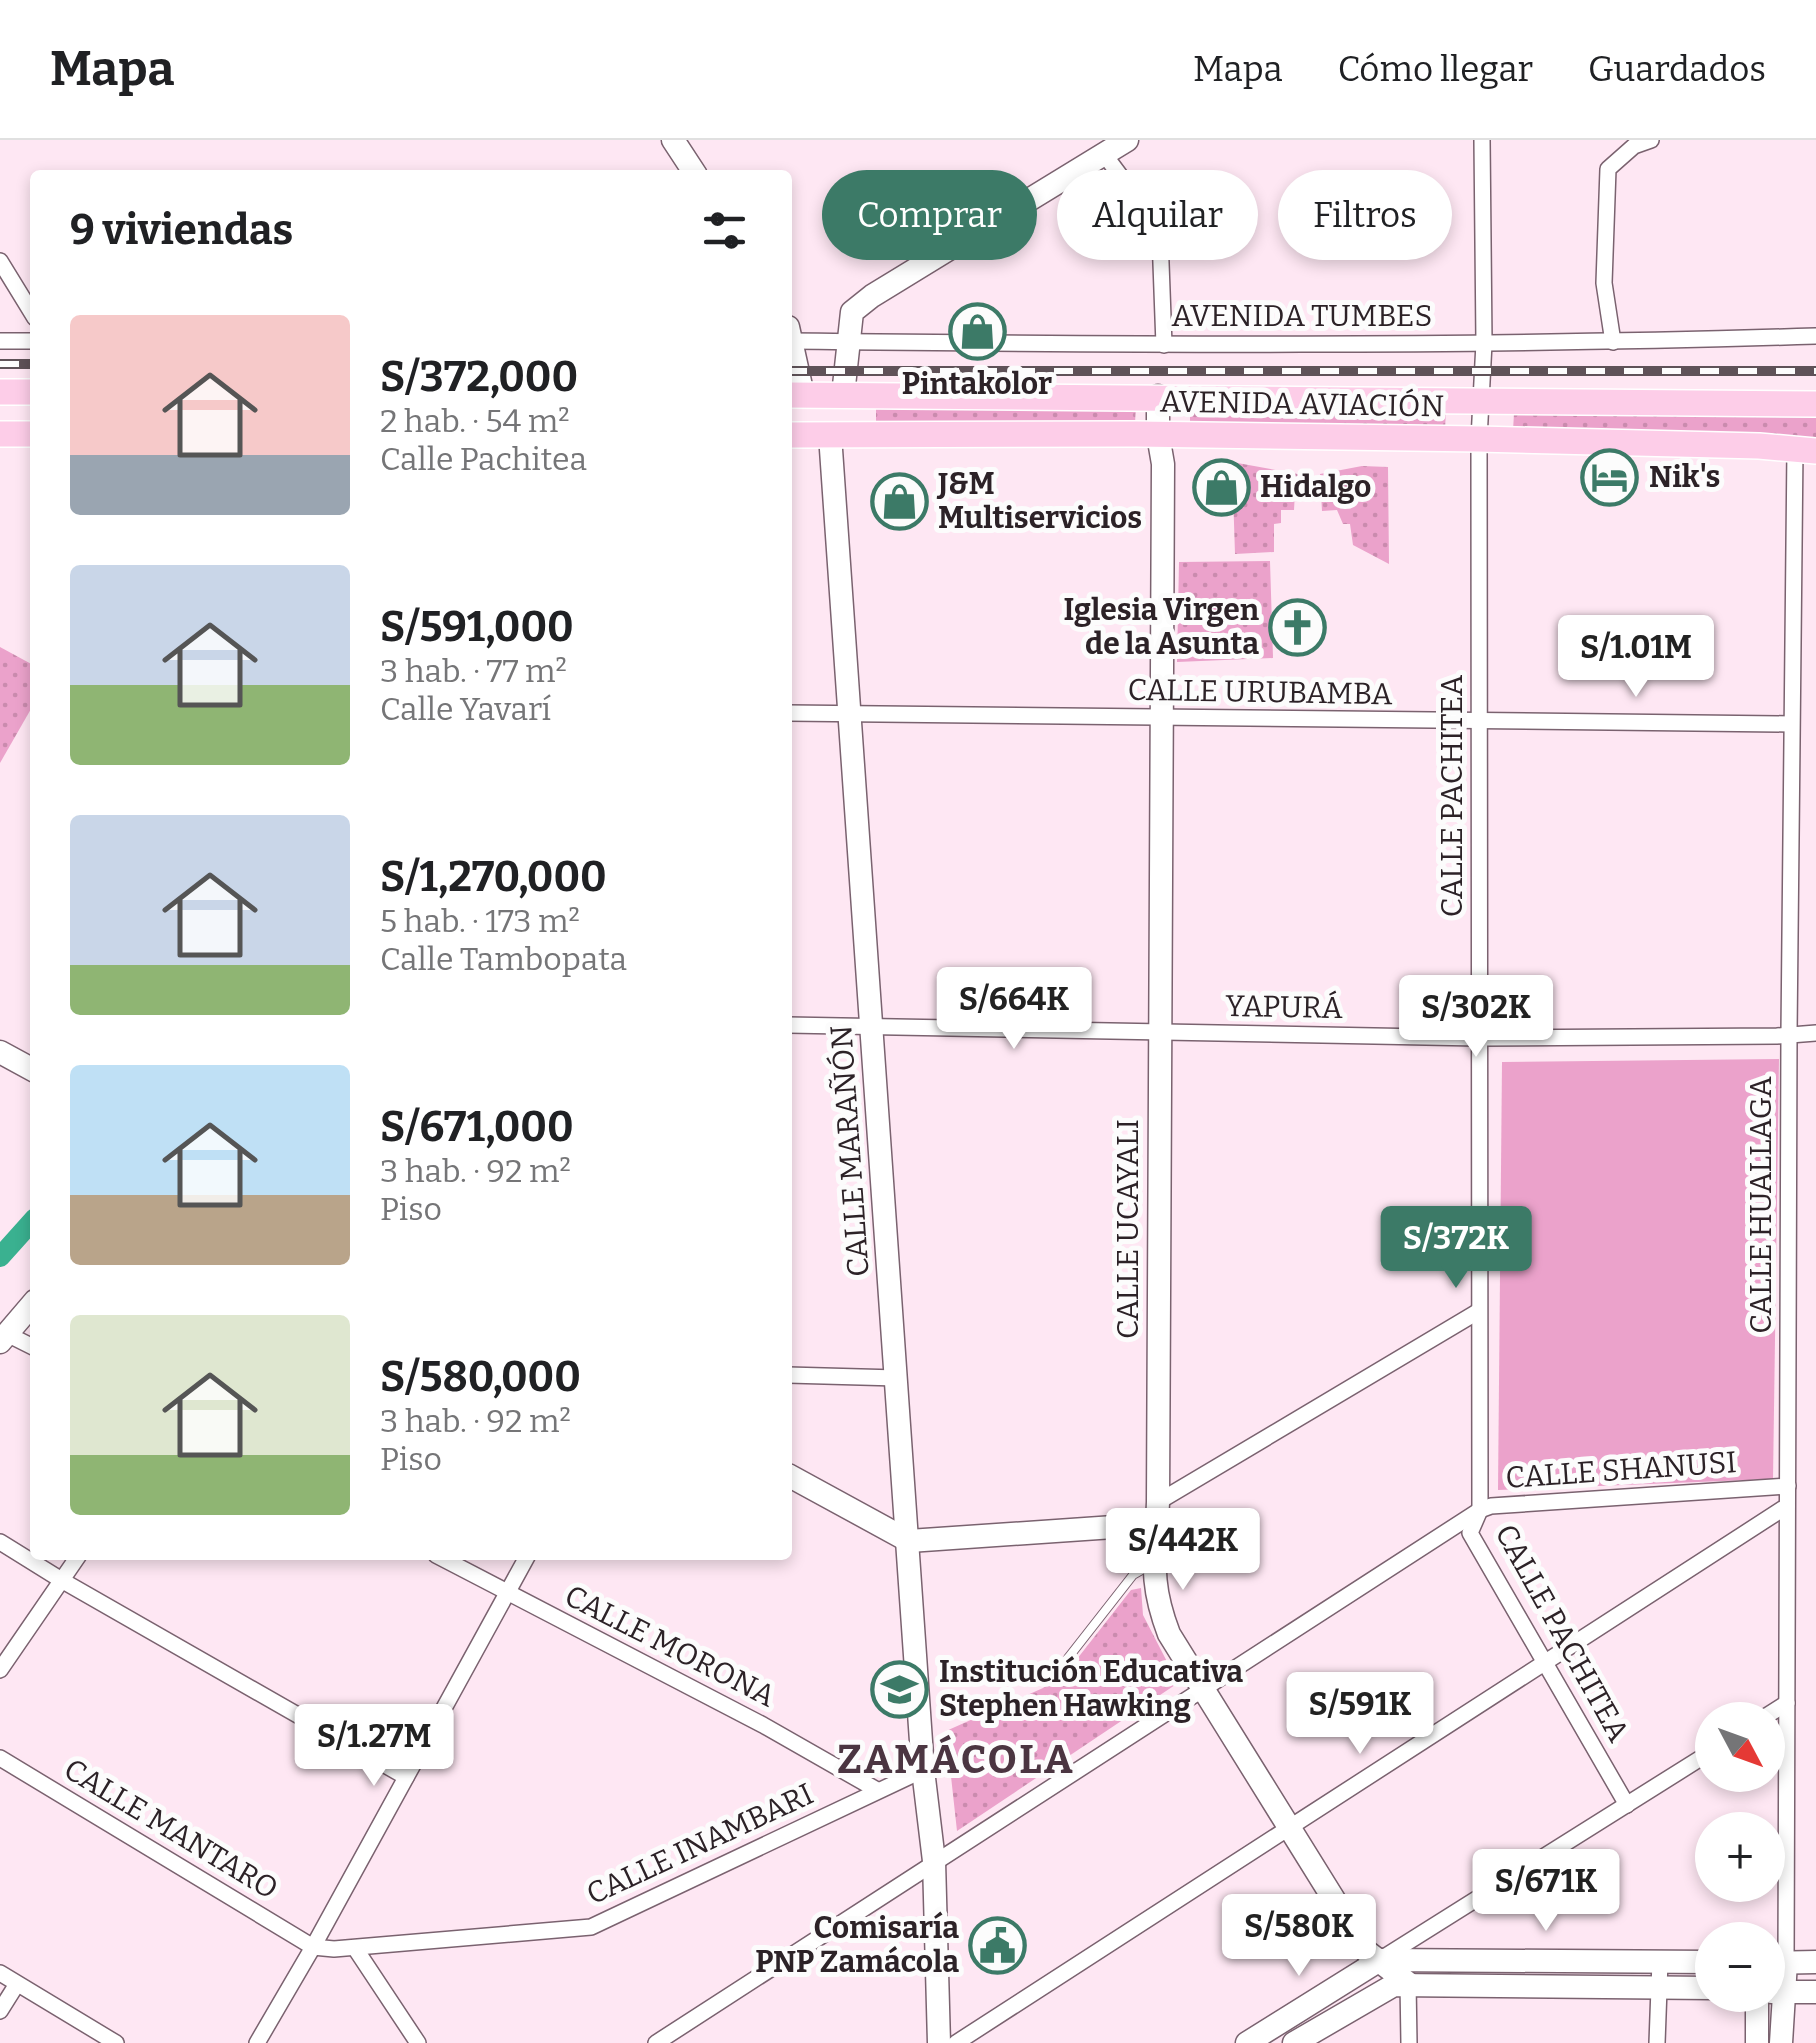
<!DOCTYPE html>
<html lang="es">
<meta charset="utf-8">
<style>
:root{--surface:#fff;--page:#f2f2f2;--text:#202124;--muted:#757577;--line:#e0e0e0;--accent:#3c7a67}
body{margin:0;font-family:Bitter,serif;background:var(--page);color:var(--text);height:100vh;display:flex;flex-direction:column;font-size:38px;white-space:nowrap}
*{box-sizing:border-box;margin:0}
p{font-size:32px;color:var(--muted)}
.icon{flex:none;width:55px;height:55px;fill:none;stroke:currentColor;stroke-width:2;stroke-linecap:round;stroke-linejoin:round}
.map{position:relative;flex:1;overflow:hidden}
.drawer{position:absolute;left:30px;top:30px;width:762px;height:1390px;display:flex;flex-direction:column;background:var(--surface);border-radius:10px;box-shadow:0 5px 15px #0003}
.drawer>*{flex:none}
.banner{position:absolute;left:822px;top:30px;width:842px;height:90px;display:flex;gap:20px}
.needle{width:65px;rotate:131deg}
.controls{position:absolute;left:1695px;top:1562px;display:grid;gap:20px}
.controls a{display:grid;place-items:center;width:90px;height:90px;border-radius:50%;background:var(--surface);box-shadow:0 5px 15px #0003;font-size:50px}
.price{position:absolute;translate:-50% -85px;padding:0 22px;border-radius:10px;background:#fff;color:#222;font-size:32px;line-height:65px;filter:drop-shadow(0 2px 5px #0008)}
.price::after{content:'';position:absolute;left:50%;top:60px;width:30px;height:22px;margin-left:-15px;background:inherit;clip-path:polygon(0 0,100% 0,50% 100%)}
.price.current{background:var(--accent);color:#fff}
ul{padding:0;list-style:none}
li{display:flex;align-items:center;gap:30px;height:250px;padding:0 40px}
li span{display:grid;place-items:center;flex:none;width:280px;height:200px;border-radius:10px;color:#555}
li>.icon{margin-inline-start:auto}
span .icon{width:120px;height:120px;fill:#fffc;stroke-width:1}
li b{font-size:42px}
h2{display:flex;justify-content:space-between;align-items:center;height:120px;padding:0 40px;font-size:42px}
.pill{padding:0 35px;border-radius:45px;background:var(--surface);box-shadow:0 5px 15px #0003;font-size:35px;line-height:90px}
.pill.current{background:var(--accent);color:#fff}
header{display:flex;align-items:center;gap:60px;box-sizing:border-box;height:140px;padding:0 50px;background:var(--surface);border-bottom:2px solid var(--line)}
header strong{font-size:48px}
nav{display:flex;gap:55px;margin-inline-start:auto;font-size:35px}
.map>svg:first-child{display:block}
</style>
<header>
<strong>Mapa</strong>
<nav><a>Mapa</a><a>Cómo llegar</a><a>Guardados</a></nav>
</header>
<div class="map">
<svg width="1816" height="1903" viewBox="0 0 1816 1903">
<defs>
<pattern id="green-dots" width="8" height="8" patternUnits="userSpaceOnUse" patternTransform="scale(2.5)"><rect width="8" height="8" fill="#eba2cb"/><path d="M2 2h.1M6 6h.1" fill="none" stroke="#ca8bae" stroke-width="1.8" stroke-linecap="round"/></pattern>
</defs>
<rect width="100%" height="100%" fill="#fee7f3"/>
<!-- green -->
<g fill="url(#green-dots)">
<polygon points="876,265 1136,265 1135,283 876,283"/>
<polygon points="1190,265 1446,269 1445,290 1190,286"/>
<polygon points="1514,273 1816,274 1816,302 1513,291"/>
<polygon points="1232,322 1303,335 1301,351 1295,352 1294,370 1281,370 1281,383 1274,384 1274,412 1235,414"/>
<polygon points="1362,326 1388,327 1389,424 1353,405 1350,384 1343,384 1337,370 1322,371 1320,334"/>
<polygon points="1270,421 1273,518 1177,522 1179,422"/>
<polygon points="0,507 35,526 35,562 0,623"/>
<polygon points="1141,1448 1143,1475 1178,1543 957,1691 946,1591 1043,1548 1077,1519 1131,1450"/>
</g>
<!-- pitch -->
<polygon fill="#eba2cb" points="1779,919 1773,1339 1498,1350 1502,922"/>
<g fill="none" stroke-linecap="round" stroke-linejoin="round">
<!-- canal -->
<polyline stroke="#3ab190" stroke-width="20" points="0,1117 35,1078"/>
<defs>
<polyline id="lane" points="1068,1518 1133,1435 1152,1424"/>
<g id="street">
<polyline points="1482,0 1484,203 1479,299 1480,1370 1470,1393 1627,1665"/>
<polyline points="1104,14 1151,77 1160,96 1164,205"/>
<polyline points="0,121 35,178"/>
<polyline points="0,201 35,201"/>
<path d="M788,201C1130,205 1473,207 1816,196"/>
<polyline points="1613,202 1604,143 1608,29 1634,6 1651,0"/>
<polyline points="788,573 1791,584"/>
<polyline points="788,885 1478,898 1777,896 1816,893"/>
<polyline points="7,1194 35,1208"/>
<polyline points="788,1235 897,1238"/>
<polyline points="1158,1362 1479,1171"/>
<polyline points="0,1402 63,1441 406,1637"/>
<polyline points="436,1415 763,1585 877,1650"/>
<polyline points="0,1530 79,1415"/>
<polyline points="1760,1580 1787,1563"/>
<polyline points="0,1618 313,1807 334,1809 591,1787 923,1630"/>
<polyline points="355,1808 418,1903"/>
<polyline points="1381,1819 1712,1611"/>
<polyline points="1786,1822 1789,893 1795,308"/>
<polyline points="0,1833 116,1903"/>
<polyline points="1408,1843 1409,1903"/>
<polyline points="0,1871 17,1844"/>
<polyline points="257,1903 313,1807 528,1415"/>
<polyline points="656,1903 1480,1370 1491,1366 1788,1346"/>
<polyline points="956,1903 1787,1366"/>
<polyline points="1657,1903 1660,1821"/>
</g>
<g id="secondary">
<polyline points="673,0 696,35"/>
<polyline points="788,187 803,255"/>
<polyline points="843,255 852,172 872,156 1127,0"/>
<path d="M1158,256V295L1163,324L1158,1362C1156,1417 1148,1439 1169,1494L1366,1811L1408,1843"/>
<polyline points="830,295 923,1630 934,1721 939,1903"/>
<polyline points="0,912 35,931"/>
<polyline points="0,1202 35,1161"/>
<polyline points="788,1335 909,1401 1157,1384"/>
<polyline points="1768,1823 1816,1822"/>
<polyline points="1771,1852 1816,1852"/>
<polyline points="1247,1903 1380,1820 1712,1822"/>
<polyline points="1294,1903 1394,1845 1712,1848"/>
<polyline points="1757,1903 1757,1855"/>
<polyline points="1781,1903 1786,1822"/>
</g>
<g id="primary">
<polyline points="0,252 35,252"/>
<polyline points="788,255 1816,264"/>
<polyline points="0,294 35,294"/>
<polyline points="788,295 1136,294 1479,299 1759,306 1816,311"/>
</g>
</defs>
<!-- lane casing -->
<use href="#lane" stroke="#7a626f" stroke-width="10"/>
<!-- street casing -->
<use href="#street" stroke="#7a626f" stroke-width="18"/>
<!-- secondary casing -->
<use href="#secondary" stroke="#7a626f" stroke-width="25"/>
<!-- primary casing -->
<use href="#primary" stroke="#fff" stroke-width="28"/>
<!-- lane -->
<use href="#lane" stroke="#fff" stroke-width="8"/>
<!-- street -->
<use href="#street" stroke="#fff" stroke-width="15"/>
<!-- secondary -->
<use href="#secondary" stroke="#fff" stroke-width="22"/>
<!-- primary -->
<use href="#primary" stroke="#fdcde8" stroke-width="25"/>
<defs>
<g id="rail">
<polyline points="0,224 35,224"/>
<polyline points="788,231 1816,231"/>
</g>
</defs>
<!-- rail casing -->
<use href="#rail" stroke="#5f5258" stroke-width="10"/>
<!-- rail -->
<use href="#rail" stroke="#fcfcfc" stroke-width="6" stroke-dasharray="19" stroke-linecap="butt"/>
</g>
<!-- icons -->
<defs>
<symbol id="shop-ring" viewBox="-11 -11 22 22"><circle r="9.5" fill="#fcfcfc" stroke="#3c7a67" stroke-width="1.5"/><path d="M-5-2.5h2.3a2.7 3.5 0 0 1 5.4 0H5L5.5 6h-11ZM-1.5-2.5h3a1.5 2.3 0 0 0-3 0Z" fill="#3c7a67"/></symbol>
<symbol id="hotel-ring" viewBox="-11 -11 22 22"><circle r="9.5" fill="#fcfcfc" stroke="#3c7a67" stroke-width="1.5"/><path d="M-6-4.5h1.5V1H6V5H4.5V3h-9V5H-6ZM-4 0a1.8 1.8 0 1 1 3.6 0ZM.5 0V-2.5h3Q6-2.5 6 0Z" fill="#3c7a67"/></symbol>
<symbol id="church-ring" viewBox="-11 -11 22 22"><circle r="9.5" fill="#fcfcfc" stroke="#3c7a67" stroke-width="1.5"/><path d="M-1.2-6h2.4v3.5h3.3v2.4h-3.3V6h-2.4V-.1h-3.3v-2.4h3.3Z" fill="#3c7a67"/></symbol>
<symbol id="school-ring" viewBox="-11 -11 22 22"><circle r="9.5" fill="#fcfcfc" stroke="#3c7a67" stroke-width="1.5"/><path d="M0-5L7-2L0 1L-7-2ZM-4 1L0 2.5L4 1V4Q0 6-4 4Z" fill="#3c7a67"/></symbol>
<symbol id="civic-ring" viewBox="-11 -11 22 22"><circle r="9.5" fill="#fcfcfc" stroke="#3c7a67" stroke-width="1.5"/><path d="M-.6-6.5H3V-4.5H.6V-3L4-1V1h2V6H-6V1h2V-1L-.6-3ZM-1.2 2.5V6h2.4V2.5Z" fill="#3c7a67"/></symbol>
</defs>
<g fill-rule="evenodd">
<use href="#shop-ring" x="946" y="160" width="63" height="63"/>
<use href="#hotel-ring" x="1578" y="306" width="63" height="63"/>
<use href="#shop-ring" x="1190" y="316" width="63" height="63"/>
<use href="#shop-ring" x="868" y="330" width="63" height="63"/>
<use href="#church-ring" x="1266" y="456" width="63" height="63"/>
<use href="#school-ring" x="868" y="1518" width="63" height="63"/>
<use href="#civic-ring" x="966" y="1774" width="63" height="63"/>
</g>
<g text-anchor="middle" stroke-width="10" stroke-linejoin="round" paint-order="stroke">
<!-- street labels -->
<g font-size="30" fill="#2c2227" stroke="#fcfcfc">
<text x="1302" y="186">AVENIDA TUMBES</text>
<text transform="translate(1302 264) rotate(1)" y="10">AVENIDA AVIACIÓN</text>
<text transform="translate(1260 552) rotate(1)" y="10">CALLE URUBAMBA</text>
<text transform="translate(1452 656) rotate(-90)" y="10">CALLE PACHITEA</text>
<text transform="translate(1284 867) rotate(1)" y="10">YAPURÁ</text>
<text transform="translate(850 1011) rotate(-94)" y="10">CALLE MARAÑÓN</text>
<text transform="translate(1761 1065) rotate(-90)" y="10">CALLE HUALLAGA</text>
<text transform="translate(1128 1089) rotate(-90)" y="10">CALLE UCAYALI</text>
<text transform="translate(1621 1330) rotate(-4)" y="10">CALLE SHANUSI</text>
<text transform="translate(1562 1493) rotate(61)" y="10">CALLE PACHITEA</text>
<text transform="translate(670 1506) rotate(27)" y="10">CALLE MORONA</text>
<text transform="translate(171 1689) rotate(31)" y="10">CALLE MANTARO</text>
<text transform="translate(700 1704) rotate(-25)" y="10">CALLE INAMBARI</text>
</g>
<!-- poi labels -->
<g font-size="30" font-weight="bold" fill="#2c2227" stroke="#fcfcfc" text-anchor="start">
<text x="977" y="254" text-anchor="middle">Pintakolor</text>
<text x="1649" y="347">Nik's</text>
<text x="938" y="354">J&amp;M<tspan x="938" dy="34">Multiservicios</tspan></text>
<text x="1260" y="357">Hidalgo</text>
<text x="1259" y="480" text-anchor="end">Iglesia Virgen<tspan x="1259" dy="34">de la Asunta</tspan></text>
<text x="939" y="1542">Institución Educativa<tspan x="939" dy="34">Stephen Hawking</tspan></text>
<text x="959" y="1798" text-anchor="end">Comisaría<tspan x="959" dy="34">PNP Zamácola</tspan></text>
</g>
<!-- district labels -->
<g font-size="40" font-weight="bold" letter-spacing="2.5" fill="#4b3541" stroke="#fcfcfc">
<text x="956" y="1633">ZAMÁCOLA</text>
</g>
</g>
</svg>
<div class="controls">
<a><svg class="needle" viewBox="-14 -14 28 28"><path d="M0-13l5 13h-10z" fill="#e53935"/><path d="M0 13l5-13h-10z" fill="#757577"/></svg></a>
<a>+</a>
<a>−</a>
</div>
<b class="price" style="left:1636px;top:560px">S/1.01M</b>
<b class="price" style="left:1014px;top:912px">S/664K</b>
<b class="price" style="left:1476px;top:920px">S/302K</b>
<b class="price current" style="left:1456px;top:1151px">S/372K</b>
<b class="price" style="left:1183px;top:1453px">S/442K</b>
<b class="price" style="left:1360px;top:1617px">S/591K</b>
<b class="price" style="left:374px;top:1649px">S/1.27M</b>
<b class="price" style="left:1546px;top:1794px">S/671K</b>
<b class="price" style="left:1299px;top:1839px">S/580K</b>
<div class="banner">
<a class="pill current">Comprar</a>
<a class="pill">Alquilar</a>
<a class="pill">Filtros</a>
</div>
<section class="drawer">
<h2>9 viviendas<svg class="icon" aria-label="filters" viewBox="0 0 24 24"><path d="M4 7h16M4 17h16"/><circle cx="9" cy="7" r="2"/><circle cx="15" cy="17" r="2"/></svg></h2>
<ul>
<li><span style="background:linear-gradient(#f6c9c9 70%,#9aa5b1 0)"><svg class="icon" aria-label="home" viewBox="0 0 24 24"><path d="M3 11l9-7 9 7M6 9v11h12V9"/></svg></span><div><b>S/372,000</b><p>2 hab. · 54 m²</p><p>Calle Pachitea</p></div></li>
<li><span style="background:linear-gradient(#c9d6e8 60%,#8fb573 0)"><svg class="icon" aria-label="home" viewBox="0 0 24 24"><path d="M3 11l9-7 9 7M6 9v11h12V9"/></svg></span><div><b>S/591,000</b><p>3 hab. · 77 m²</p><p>Calle Yavarí</p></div></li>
<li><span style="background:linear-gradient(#c9d6e8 75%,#8fb573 0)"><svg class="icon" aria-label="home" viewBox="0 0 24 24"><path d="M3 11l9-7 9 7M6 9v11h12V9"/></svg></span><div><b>S/1,270,000</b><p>5 hab. · 173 m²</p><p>Calle Tambopata</p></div></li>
<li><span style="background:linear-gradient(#bfe0f5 65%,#b9a48a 0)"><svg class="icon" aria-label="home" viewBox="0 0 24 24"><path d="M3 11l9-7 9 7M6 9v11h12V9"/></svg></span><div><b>S/671,000</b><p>3 hab. · 92 m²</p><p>Piso</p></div></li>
<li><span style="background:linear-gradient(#dfe7d0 70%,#8fb573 0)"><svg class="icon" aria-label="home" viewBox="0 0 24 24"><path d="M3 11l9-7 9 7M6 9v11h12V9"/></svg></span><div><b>S/580,000</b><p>3 hab. · 92 m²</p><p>Piso</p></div></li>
</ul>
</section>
</div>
